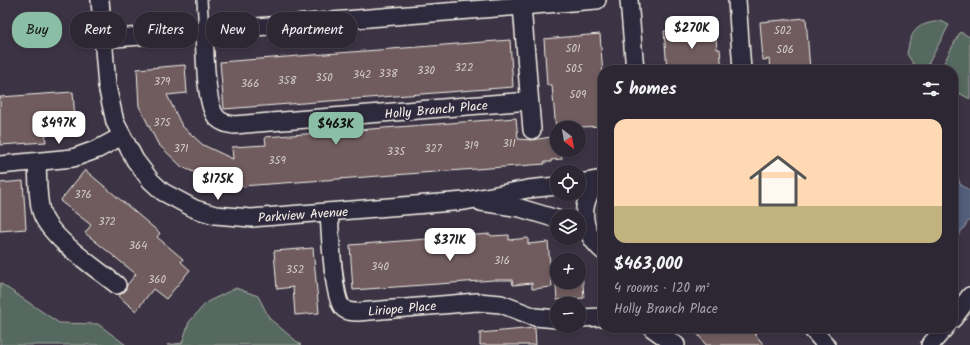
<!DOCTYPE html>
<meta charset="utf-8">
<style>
:root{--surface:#2d2733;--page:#39333f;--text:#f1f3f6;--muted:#a7a5ac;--line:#48444e;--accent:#8abfa5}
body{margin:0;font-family:Kalam,sans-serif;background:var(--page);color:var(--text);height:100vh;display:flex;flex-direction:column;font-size:15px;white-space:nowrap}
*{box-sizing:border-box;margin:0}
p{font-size:13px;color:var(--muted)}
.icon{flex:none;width:22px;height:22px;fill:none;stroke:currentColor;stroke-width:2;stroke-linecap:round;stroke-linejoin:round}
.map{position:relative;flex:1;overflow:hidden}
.sheet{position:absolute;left:598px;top:65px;width:360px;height:268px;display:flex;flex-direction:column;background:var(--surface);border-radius:16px;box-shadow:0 2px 6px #0003,0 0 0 1px var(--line)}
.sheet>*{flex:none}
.top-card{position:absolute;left:12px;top:12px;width:380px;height:36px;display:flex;gap:8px}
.needle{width:26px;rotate:149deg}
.controls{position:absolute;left:550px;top:121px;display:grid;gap:8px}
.controls a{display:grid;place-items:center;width:36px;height:36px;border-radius:50%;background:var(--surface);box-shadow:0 2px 6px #0003,0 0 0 1px var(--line);font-size:20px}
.price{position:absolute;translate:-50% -34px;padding:0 9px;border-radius:8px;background:#fff;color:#222;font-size:13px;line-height:26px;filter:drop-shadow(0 1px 2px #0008)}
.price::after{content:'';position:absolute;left:50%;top:24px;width:12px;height:9px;margin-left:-6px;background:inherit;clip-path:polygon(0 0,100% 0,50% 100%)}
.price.selected{background:var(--accent);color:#111}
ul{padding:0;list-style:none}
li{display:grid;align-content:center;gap:8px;height:212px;padding:0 16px}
li span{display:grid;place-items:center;height:124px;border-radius:12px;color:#555}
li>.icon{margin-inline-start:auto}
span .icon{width:72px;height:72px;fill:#fffc;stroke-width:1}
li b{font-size:17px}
h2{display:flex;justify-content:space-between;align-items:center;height:48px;padding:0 16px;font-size:17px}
.pill{padding:0 14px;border-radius:16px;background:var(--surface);box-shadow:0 2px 6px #0003,0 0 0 1px var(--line);font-size:14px;line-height:36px}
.pill.selected{background:var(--accent);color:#111}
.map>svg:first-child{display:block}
</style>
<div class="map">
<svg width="970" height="345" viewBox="0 0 970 345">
<rect width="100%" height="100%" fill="#3c3444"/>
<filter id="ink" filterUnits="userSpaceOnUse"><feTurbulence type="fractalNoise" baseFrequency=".025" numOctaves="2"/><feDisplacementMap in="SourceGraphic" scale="8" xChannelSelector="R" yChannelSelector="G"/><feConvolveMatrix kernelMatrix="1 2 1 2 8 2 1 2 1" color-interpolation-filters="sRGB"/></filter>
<g filter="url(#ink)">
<!-- green -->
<g fill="#576961" stroke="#a6ada4">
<path d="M941,21L949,25L925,70H917L907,54C911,30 916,24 941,21Z"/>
<polygon points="960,32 970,37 970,99 953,90 953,70 940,70"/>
<polygon points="0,283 59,323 98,324 126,345 0,345"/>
<polygon points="236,288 258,296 270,319 301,345 167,345 182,343 189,322 207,302"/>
</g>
<!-- water -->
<polygon fill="#515d79" stroke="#9298a5" points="953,173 958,177 960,184 970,191 970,219 953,243"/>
<!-- building -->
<g fill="#705b5f" stroke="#f4f1e8">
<polygon points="806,18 810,70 770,70 769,59 763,60 760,22"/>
<polygon points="715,27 717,49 720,49 722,70 667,70 664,31"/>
<polygon points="600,34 603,75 603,126 557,128 556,130 552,85 547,85 544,39"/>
<polygon points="510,40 513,87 224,109 220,62"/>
<polygon points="185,65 187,93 167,95 182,126 203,145 233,159 232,147 266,145 265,137 516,118 518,139 532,140 557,136 557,150 561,150 562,159 551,160 551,162 544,162 545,164 228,187 182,167 158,144 139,106 137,69"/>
<polygon points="73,92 76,133 45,135 46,142 0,145 0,97"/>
<polygon points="85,170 160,233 157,237 183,259 181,262 190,270 166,299 153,289 136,311 118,296 125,291 127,285 136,274 85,233 91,225 60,201"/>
<polygon points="23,181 26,229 0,231 0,183"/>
<polygon points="490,234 491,236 509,235 509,240 528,238 528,244 548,242 552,287 532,289 532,283 513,285 512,280 494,280 353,290 350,245"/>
<polygon points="313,248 319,313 295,315 293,287 277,289 274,251"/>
<polygon points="579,271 582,271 584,298 557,300 555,273 557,273 557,282 579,282"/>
<polygon points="535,328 536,345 480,345 480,333"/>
<polygon points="693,328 750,328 764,345 706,345"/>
</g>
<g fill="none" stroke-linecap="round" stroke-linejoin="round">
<defs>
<polyline id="service" points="202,0 204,31"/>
<g id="minor">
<polyline points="100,0 107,86 115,122 135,160 151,181 163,192 195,209 215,215 251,218 465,201 528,189 557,186"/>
<polyline points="629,0 635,70"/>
<polyline points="737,0 742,70"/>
<polyline points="522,6 532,130"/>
<path d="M204,31C205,50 205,106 217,118C222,123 228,124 234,125L529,101"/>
<polyline points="103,39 597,0"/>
<path d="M37,162C38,178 37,196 41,211C48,237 96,268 117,285"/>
<polyline points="0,165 73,158 98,149 122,136"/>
<path d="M603,179C577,199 580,231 603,251"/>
<polyline points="579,183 602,179"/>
<polyline points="481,202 520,208 557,219"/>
<path d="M329,212C330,229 333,300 343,308C347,312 353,312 358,312L477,302L501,304L535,317L557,319"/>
<polyline points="579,318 603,317"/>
<polyline points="953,319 970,296"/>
<polyline points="652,328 676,345"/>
<polyline points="811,328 826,345"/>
<polyline points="930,345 945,328"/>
</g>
</defs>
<!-- service casing -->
<use href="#service" stroke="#f4f1e8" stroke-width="12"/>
<!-- minor casing -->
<use href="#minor" stroke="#f4f1e8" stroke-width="20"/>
<!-- service -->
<use href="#service" stroke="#2f2a3d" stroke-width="9"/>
<!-- minor -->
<use href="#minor" stroke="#2f2a3d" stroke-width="17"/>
</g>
</g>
<g text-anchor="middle" stroke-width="3.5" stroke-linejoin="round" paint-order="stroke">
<!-- number labels -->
<g font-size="11" fill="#d3ccc6">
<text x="783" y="34">502</text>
<text x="573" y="52">501</text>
<text x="785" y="53">506</text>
<text x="464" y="71">322</text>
<text x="574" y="72">505</text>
<text x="426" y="74">330</text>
<text x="388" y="77">338</text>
<text x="362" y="78">342</text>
<text x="324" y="81">350</text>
<text x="287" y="84">358</text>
<text x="162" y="85">379</text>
<text x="250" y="87">366</text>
<text x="578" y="98">509</text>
<text x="162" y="126">375</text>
<text x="509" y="147">311</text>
<text x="471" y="149">319</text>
<text x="181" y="152">371</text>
<text x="433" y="152">327</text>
<text x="396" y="155">335</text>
<text x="277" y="164">359</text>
<text x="83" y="198">376</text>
<text x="107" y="225">372</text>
<text x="138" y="249">364</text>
<text x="502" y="264">316</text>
<text x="380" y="270">340</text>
<text x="295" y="273">352</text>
<text x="157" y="283">360</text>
</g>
<!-- street labels -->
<g font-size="13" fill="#f4f1e8" stroke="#2f2a3d">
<text transform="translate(436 109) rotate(-5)" y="5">Holly Branch Place</text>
<text transform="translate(303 214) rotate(-4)" y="5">Parkview Avenue</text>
<text transform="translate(402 308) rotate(-5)" y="5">Liriope Place</text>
</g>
</g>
</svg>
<div class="controls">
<a><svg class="needle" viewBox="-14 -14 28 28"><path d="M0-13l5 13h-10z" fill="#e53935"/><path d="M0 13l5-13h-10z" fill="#a7a5ac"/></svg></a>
<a><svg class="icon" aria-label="locate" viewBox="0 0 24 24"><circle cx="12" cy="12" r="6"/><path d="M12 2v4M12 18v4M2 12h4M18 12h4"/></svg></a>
<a><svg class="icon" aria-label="layers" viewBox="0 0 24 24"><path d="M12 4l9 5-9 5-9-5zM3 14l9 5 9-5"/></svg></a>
<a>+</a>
<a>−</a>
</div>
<b class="price" style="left:692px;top:50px">$270K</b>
<b class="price" style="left:59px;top:145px">$497K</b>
<b class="price selected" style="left:336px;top:146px">$463K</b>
<b class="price" style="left:218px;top:201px">$175K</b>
<b class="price" style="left:450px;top:262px">$371K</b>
<div class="top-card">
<a class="pill selected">Buy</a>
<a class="pill">Rent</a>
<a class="pill">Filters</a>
<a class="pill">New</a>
<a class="pill">Apartment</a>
</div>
<section class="sheet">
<h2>5 homes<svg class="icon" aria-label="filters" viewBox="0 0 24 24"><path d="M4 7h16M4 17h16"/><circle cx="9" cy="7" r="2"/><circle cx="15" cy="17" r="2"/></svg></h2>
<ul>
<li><span style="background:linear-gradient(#ffd9b3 70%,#c2b280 0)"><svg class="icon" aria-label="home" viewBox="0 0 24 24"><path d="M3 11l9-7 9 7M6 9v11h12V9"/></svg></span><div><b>$463,000</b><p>4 rooms · 120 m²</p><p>Holly Branch Place</p></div></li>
</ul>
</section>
</div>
